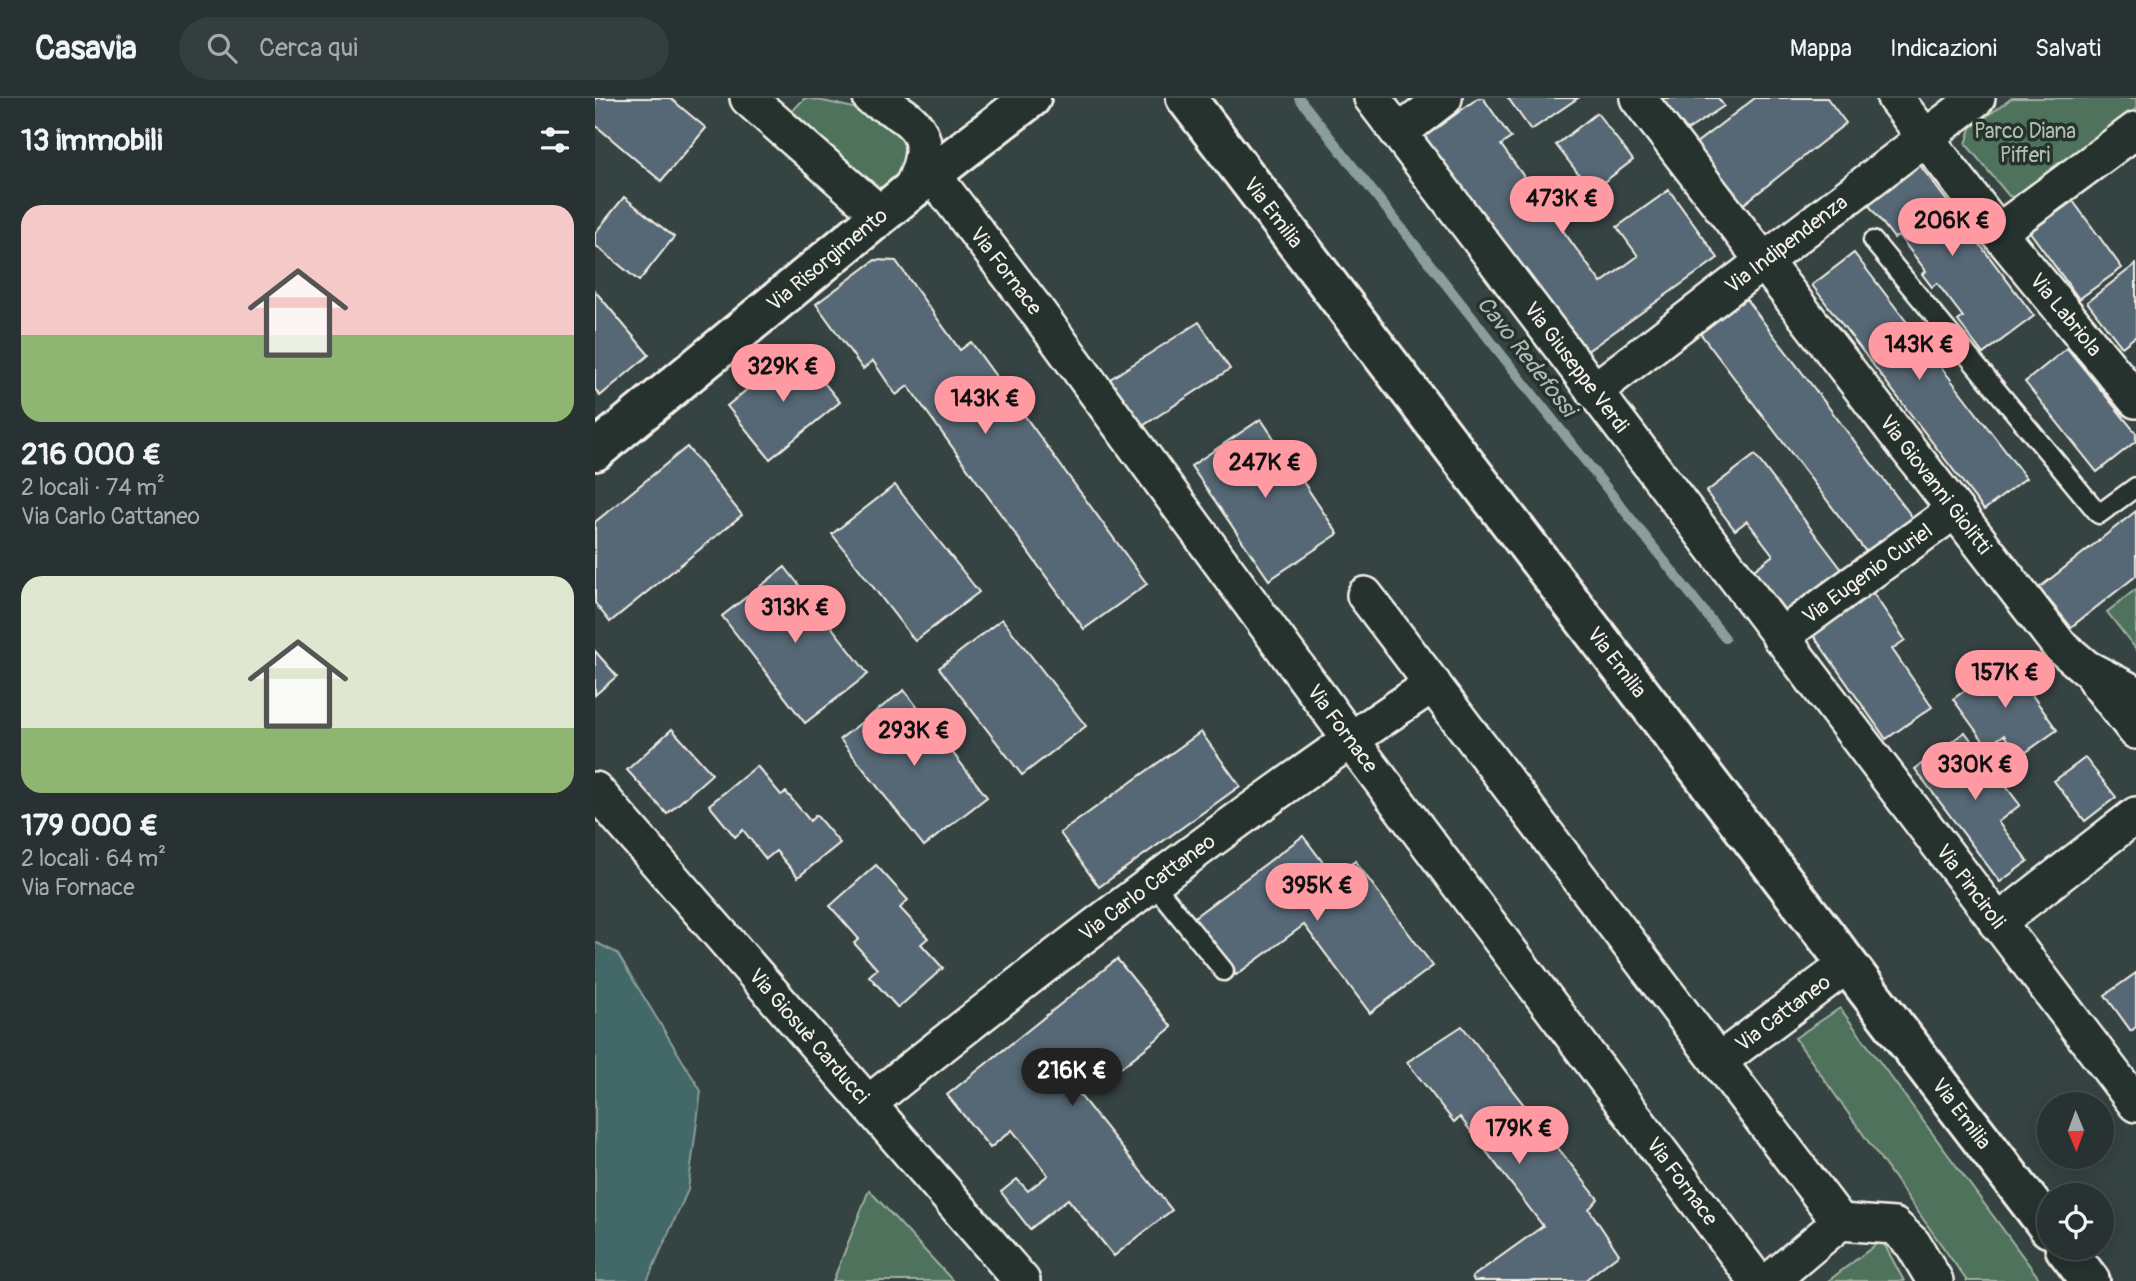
<!DOCTYPE html>
<html lang="it">
<meta charset="utf-8">
<style>
:root{--surface:#283232;--page:#343e3e;--text:#f1f3f6;--muted:#a5aaac;--line:#444d4d;--accent:#ff9aa2}
body{margin:0;font-family:Pangolin,sans-serif;background:var(--page);color:var(--text);height:100vh;display:flex;flex-direction:column;font-size:26px;white-space:nowrap}
*{box-sizing:border-box;margin:0}
p{font-size:23px;color:var(--muted)}
.icon{flex:none;width:38px;height:38px;fill:none;stroke:currentColor;stroke-width:2;stroke-linecap:round;stroke-linejoin:round}
.map{position:relative;flex:1;overflow:hidden}
.drawer{display:flex;flex-direction:column;background:var(--surface);width:595px}
.drawer>*{flex:none}
.needle{width:46px;rotate:179deg}
.tools{position:absolute;left:1442px;top:994px;display:grid;gap:14px}
.tools a{display:grid;place-items:center;width:77px;height:77px;border-radius:50%;background:var(--surface);box-shadow:0 4px 18px #0003,0 0 0 2px var(--line);font-size:35px}
.price{position:absolute;translate:-50% -60px;padding:0 16px;border-radius:24px;background:var(--accent);color:#111;font-size:23px;line-height:46px;filter:drop-shadow(0 2px 4px #0008)}
.price::after{content:'';position:absolute;left:50%;top:42px;width:21px;height:16px;margin-left:-10px;background:inherit;clip-path:polygon(0 0,100% 0,50% 100%)}
.price.current{background:#222;color:#fff}
ul{padding:0;list-style:none}
li{display:grid;align-content:center;gap:14px;height:371px;padding:0 21px}
li span{display:grid;place-items:center;height:217px;border-radius:21px;color:#555}
li>.icon{margin-inline-start:auto}
span .icon{width:126px;height:126px;fill:#fffc;stroke-width:1}
li b{font-size:30px}
h2{display:flex;justify-content:space-between;align-items:center;height:84px;padding:0 21px;font-size:30px}
header{display:flex;align-items:center;gap:42px;box-sizing:border-box;height:98px;padding:0 35px;background:var(--surface);border-bottom:2px solid var(--line)}
header strong{font-size:33px}
nav{display:flex;gap:38px;margin-inline-start:auto;font-size:24px}
.search{width:490px;height:63px;background:var(--page);display:flex;align-items:center;gap:18px;box-sizing:border-box;padding:0 24px;border-radius:38px;color:var(--muted);font-size:26px}
main{display:flex;flex:1;min-height:0}
.map>svg:first-child{display:block}
</style>
<header>
<strong>Casavia</strong>
<div class="search"><svg class="icon" aria-label="search" viewBox="0 0 24 24"><circle cx="10" cy="10" r="6"/><path d="M15 15l6 6"/></svg>Cerca qui</div>
<nav><a>Mappa</a><a>Indicazioni</a><a>Salvati</a></nav>
</header>
<main>
<section class="drawer">
<h2>13 immobili<svg class="icon" aria-label="filters" viewBox="0 0 24 24"><path d="M4 7h16M4 17h16"/><circle cx="9" cy="7" r="2"/><circle cx="15" cy="17" r="2"/></svg></h2>
<ul>
<li><span style="background:linear-gradient(#f6c9c9 60%,#8fb573 0)"><svg class="icon" aria-label="home" viewBox="0 0 24 24"><path d="M3 11l9-7 9 7M6 9v11h12V9"/></svg></span><div><b>216 000 €</b><p>2 locali · 74 m²</p><p>Via Carlo Cattaneo</p></div></li>
<li><span style="background:linear-gradient(#dfe7d0 70%,#8fb573 0)"><svg class="icon" aria-label="home" viewBox="0 0 24 24"><path d="M3 11l9-7 9 7M6 9v11h12V9"/></svg></span><div><b>179 000 €</b><p>2 locali · 64 m²</p><p>Via Fornace</p></div></li>
</ul>
</section>
<div class="map">
<svg width="1541" height="1183" viewBox="0 0 1541 1183">
<rect width="100%" height="100%" fill="#354342"/>
<filter id="ink" filterUnits="userSpaceOnUse"><feTurbulence type="fractalNoise" baseFrequency=".0143" numOctaves="2"/><feDisplacementMap in="SourceGraphic" scale="14" xChannelSelector="R" yChannelSelector="G"/><feConvolveMatrix kernelMatrix="1 2 1 2 8 2 1 2 1" color-interpolation-filters="sRGB"/></filter>
<g filter="url(#ink)">
<!-- green -->
<g fill="#50725c" stroke="#a2b2a2" stroke-width="2">
<path d="M210,0C218,0 295,18 300,22C307,28 313,36 319,42L300,90L282,89L197,13Z"/>
<polygon points="1417,0 1541,0 1541,16 1429,101 1414,98 1371,46 1376,30"/>
<polygon points="1541,491 1541,551 1512,514"/>
<polygon points="1245,910 1446,1183 1372,1183 1200,940"/>
<polygon points="274,1092 358,1183 238,1183"/>
<polygon points="1287,1142 1309,1183 1233,1183"/>
</g>
<!-- water -->
<polygon fill="#436767" stroke="#8a9e9b" stroke-width="2" points="0,844 22,855 106,993 93,1092 52,1183 0,1183"/>
<g fill="none" stroke-linecap="round" stroke-linejoin="round">
<!-- stream -->
<polyline stroke="#8a9e9b" stroke-width="10" points="704,0 1130,540"/>
</g>
<!-- building -->
<g fill="#576774" stroke="#f4f1e8" stroke-width="2">
<polygon points="0,0 75,0 111,30 66,83 0,27"/>
<polygon points="883,0 888,0 916,40 906,47 1006,185 1043,158 1022,129 1074,92 1123,160 981,261 824,43"/>
<polygon points="913,0 983,0 936,32"/>
<polygon points="1044,0 1123,0 1129,8 1082,39"/>
<polygon points="1160,0 1232,0 1251,25 1140,113 1092,52"/>
<polygon points="1002,15 1038,62 997,93 961,47"/>
<polygon points="1324,66 1439,218 1388,256 1363,223 1368,219 1342,185 1337,189 1327,176 1331,173 1304,138 1299,140 1273,106"/>
<polygon points="29,99 79,139 44,183 0,147 0,135"/>
<polygon points="1478,103 1527,170 1484,201 1435,134"/>
<polygon points="1259,155 1431,380 1389,412 1217,187"/>
<polygon points="280,162 301,163 365,252 376,244 552,486 489,531 313,288 301,297 278,263 268,271 221,206"/>
<polygon points="1541,166 1541,238 1527,249 1492,204"/>
<polygon points="0,193 54,257 5,298 0,291"/>
<polygon points="1151,201 1318,420 1272,455 1105,235"/>
<polygon points="604,224 635,271 546,329 515,281"/>
<polygon points="1472,250 1541,335 1541,343 1502,374 1430,284"/>
<polygon points="201,251 245,304 175,361 132,308"/>
<polygon points="666,321 743,436 674,482 596,368"/>
<polygon points="92,349 147,417 15,524 0,505 0,424"/>
<polygon points="1160,357 1248,473 1192,515 1159,472 1178,457 1152,423 1140,432 1111,394"/>
<polygon points="300,387 384,494 320,543 237,436"/>
<polygon points="1541,413 1541,478 1476,529 1444,490"/>
<polygon points="190,469 273,576 210,625 127,518"/>
<polygon points="1278,495 1310,542 1297,551 1337,609 1291,641 1218,537"/>
<polygon points="407,521 491,628 427,677 344,570"/>
<polygon points="0,553 22,578 0,597"/>
<polygon points="1412,562 1462,632 1424,659 1409,637 1392,648 1358,601"/>
<polygon points="309,592 392,699 329,748 245,641"/>
<polygon points="77,631 117,676 72,716 32,672"/>
<polygon points="606,634 645,688 504,789 465,735"/>
<polygon points="1370,634 1425,707 1403,724 1433,763 1405,784 1320,671"/>
<polygon points="1490,660 1521,699 1490,723 1459,683"/>
<polygon points="162,668 186,697 191,694 215,723 221,717 245,745 203,779 181,753 171,761 148,732 140,739 114,707"/>
<polygon points="708,738 739,779 760,763 838,868 775,915 709,827 641,877 598,820"/>
<polygon points="281,767 313,802 305,810 333,840 326,846 348,870 303,910 274,878 282,871 259,845 264,841 235,808"/>
<polygon points="522,861 577,929 518,976 510,966 479,990 577,1112 519,1158 473,1101 435,1131 406,1094 422,1081 433,1093 453,1077 417,1032 395,1050 352,997"/>
<polygon points="1541,875 1541,929 1536,933 1510,897"/>
<polygon points="867,928 1003,1101 994,1111 1024,1156 989,1183 879,1183 877,1179 948,1128 865,1019 859,1024 812,964"/>
</g>
<g fill="none" stroke-linecap="round" stroke-linejoin="round">
<defs>
<g id="service">
<polyline points="1278,143 1504,416 1541,389"/>
<polyline points="558,785 629,873"/>
</g>
<g id="minor">
<polyline points="153,0 286,117"/>
<path d="M276,0C327,23 342,40 315,93"/>
<path id="s1" d="M777,0L1541,1006"/>
<path id="s2" d="M1043,0L1464,547L1491,570L1541,596"/>
<path id="s3" d="M1300,0L1403,134L1541,302"/>
<polyline points="804,35 849,0"/>
<path id="s4" d="M337,76L441,212L755,641L1162,1183"/>
<polyline points="1403,134 1541,32"/>
<path id="s5" d="M999,293L1382,0"/>
<polyline points="770,497 1245,1124 1175,1183"/>
<path id="s6" d="M1185,539L1360,412"/>
<polyline points="1500,581 1541,633"/>
<path id="s7" d="M0,692L427,1183"/>
<polyline points="1402,825 1541,717"/>
<path id="s8" d="M1124,963L1253,866"/>
<path id="s9" d="M274,1005C457,859 643,716 838,586"/>
<polyline points="1245,1124 1299,1128 1318,1146 1340,1183"/>
</g>
<g id="tertiary">
<path id="s10" d="M0,353L315,93L436,0"/>
</g>
<g id="primary">
<path id="s11" d="M591,0L1454,1130"/>
<polyline points="1470,1150 1495,1183"/>
</g>
</defs>
<!-- service casing -->
<use href="#service" stroke="#f4f1e8" stroke-width="23"/>
<!-- minor casing -->
<use href="#minor" stroke="#f4f1e8" stroke-width="40"/>
<!-- tertiary casing -->
<use href="#tertiary" stroke="#f4f1e8" stroke-width="44"/>
<!-- primary casing -->
<use href="#primary" stroke="#f4f1e8" stroke-width="44"/>
<!-- service -->
<use href="#service" stroke="#26332d" stroke-width="18"/>
<!-- minor -->
<use href="#minor" stroke="#26332d" stroke-width="35"/>
<!-- tertiary -->
<use href="#tertiary" stroke="#26332d" stroke-width="38"/>
<!-- primary -->
<use href="#primary" stroke="#26332d" stroke-width="38"/>
</g>
</g>
<g text-anchor="middle" stroke-width="7" stroke-linejoin="round" paint-order="stroke">
<!-- park labels -->
<g font-size="21" fill="#b2beb0" stroke="#26332d">
<text x="1430" y="40">Parco Diana<tspan x="1430" dy="24">Pifferi</tspan></text>
</g>
<!-- street labels -->
<g font-size="21" fill="#f4f1e8" stroke="#26332d">
<text dy="7" stroke="none"><textPath href="#s11" startOffset="144">Via Emilia</textPath></text>
<text dy="7" stroke="none"><textPath href="#s5" startOffset="242">Via Indipendenza</textPath></text>
<text dy="7" stroke="none"><textPath href="#s10" startOffset="301">Via Risorgimento</textPath></text>
<text dy="7" stroke="none"><textPath href="#s4" startOffset="122">Via Fornace</textPath></text>
<text dy="7" stroke="none"><textPath href="#s3" startOffset="276">Via Labriola</textPath></text>
<text dy="7" stroke="none"><textPath href="#s1" startOffset="338">Via Giuseppe Verdi</textPath></text>
<text dy="7" stroke="none"><textPath href="#s2" startOffset="488">Via Giovanni Giolitti</textPath></text>
<text dy="7" stroke="none"><textPath href="#s6" startOffset="108">Via Eugenio Curiel</textPath></text>
<text dy="7" stroke="none"><textPath href="#s11" startOffset="710">Via Emilia</textPath></text>
<text dy="7" stroke="none"><textPath href="#s4" startOffset="690">Via Fornace</textPath></text>
<text dy="7" stroke="none"><textPath href="#s9" startOffset="352">Via Carlo Cattaneo</textPath></text>
<text dy="7" stroke="none"><textPath href="#s1" startOffset="990">Via Pinciroli</textPath></text>
<text dy="7" stroke="none"><textPath href="#s8" startOffset="80">Via Cattaneo</textPath></text>
<text dy="7" stroke="none"><textPath href="#s7" startOffset="326">Via Giosuè Carducci</textPath></text>
<text dy="7" stroke="none"><textPath href="#s11" startOffset="1278">Via Emilia</textPath></text>
<text dy="7" stroke="none"><textPath href="#s4" startOffset="1256">Via Fornace</textPath></text>
</g>
<!-- water labels -->
<g font-size="23" font-style="italic" fill="#adbab4" stroke="#26332d">
<text transform="translate(932 258) rotate(52)" y="8">Cavo Redefossi</text>
</g>
</g>
</svg>
<div class="tools">
<a><svg class="needle" viewBox="-14 -14 28 28"><path d="M0-13l5 13h-10z" fill="#e53935"/><path d="M0 13l5-13h-10z" fill="#a5aaac"/></svg></a>
<a><svg class="icon" aria-label="locate" viewBox="0 0 24 24"><circle cx="12" cy="12" r="6"/><path d="M12 2v4M12 18v4M2 12h4M18 12h4"/></svg></a>
</div>
<b class="price" style="left:967px;top:138px">473K €</b>
<b class="price" style="left:1357px;top:160px">206K €</b>
<b class="price" style="left:1324px;top:284px">143K €</b>
<b class="price" style="left:188px;top:306px">329K €</b>
<b class="price" style="left:390px;top:338px">143K €</b>
<b class="price" style="left:670px;top:402px">247K €</b>
<b class="price" style="left:200px;top:547px">313K €</b>
<b class="price" style="left:1410px;top:612px">157K €</b>
<b class="price" style="left:319px;top:670px">293K €</b>
<b class="price" style="left:1380px;top:704px">330K €</b>
<b class="price" style="left:722px;top:825px">395K €</b>
<b class="price current" style="left:477px;top:1010px">216K €</b>
<b class="price" style="left:924px;top:1068px">179K €</b>
</div>
</main>
